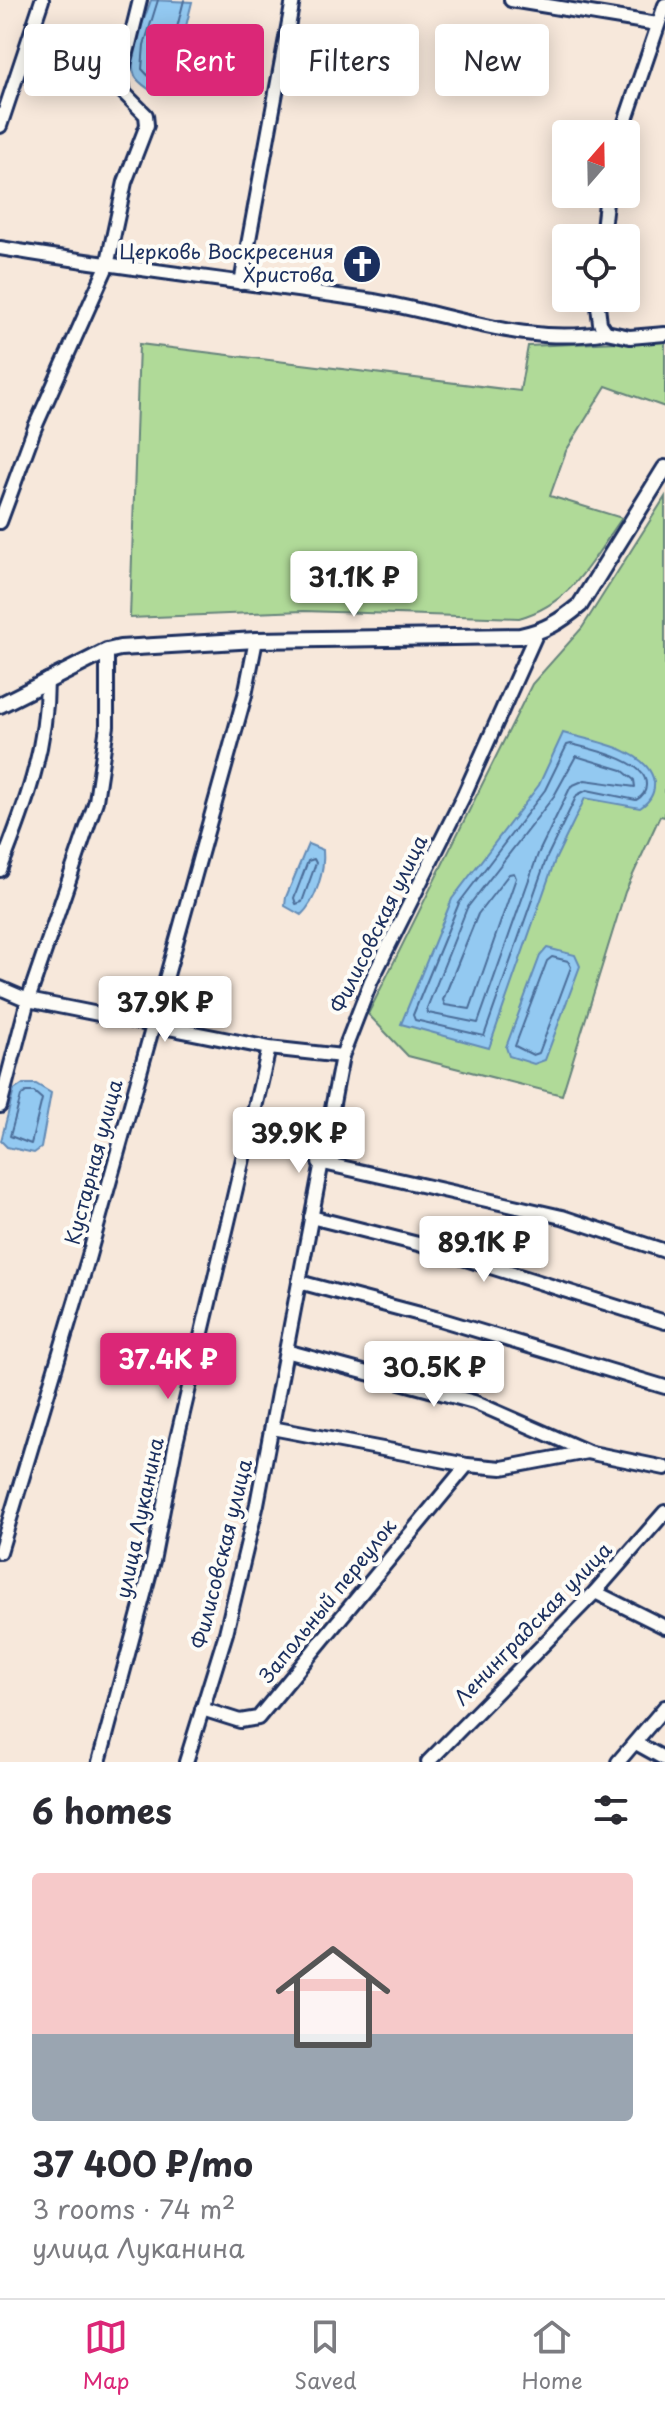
<!DOCTYPE html>
<meta charset="utf-8">
<style>
:root{--surface:#fff;--page:#f2f2f3;--text:#2b2b33;--muted:#7c7c81;--line:#e1e1e2;--accent:#db2777}
body{margin:0;font-family:"Playpen Sans",sans-serif;background:var(--page);color:var(--text);height:100vh;display:flex;flex-direction:column;font-size:30px;white-space:nowrap}
*{box-sizing:border-box;margin:0}
p{font-size:26px;color:var(--muted)}
.icon{flex:none;width:44px;height:44px;fill:none;stroke:currentColor;stroke-width:2;stroke-linecap:round;stroke-linejoin:round}
.map{position:relative;height:1762px;overflow:hidden}
.drawer{display:flex;flex-direction:column;background:var(--surface);flex:1}
.drawer>*{flex:none}
.top-card{position:absolute;left:24px;top:24px;width:618px;height:72px;display:flex;gap:16px}
.needle{width:52px;rotate:20deg}
.fabs{position:absolute;left:552px;top:120px;display:grid;gap:16px}
.fabs a{display:grid;place-items:center;width:88px;height:88px;border-radius:8px;background:var(--surface);box-shadow:0 4px 20px #0003;font-size:40px}
.price{position:absolute;translate:-50% -68px;padding:0 18px;border-radius:8px;background:#fff;color:#222;font-size:26px;line-height:52px;filter:drop-shadow(0 2px 4px #0008)}
.price::after{content:'';position:absolute;left:50%;top:48px;width:24px;height:18px;margin-left:-12px;background:inherit;clip-path:polygon(0 0,100% 0,50% 100%)}
.price.on{background:var(--accent);color:#fff}
ul{padding:0;list-style:none}
li{display:grid;align-content:center;gap:16px;height:424px;padding:0 32px}
li+li{border-top:2px solid var(--line)}
li span{display:grid;place-items:center;height:248px;border-radius:8px;color:#555}
li>.icon{margin-inline-start:auto}
span .icon{width:144px;height:144px;fill:#fffc;stroke-width:1}
li b{font-size:34px}
h2{display:flex;justify-content:space-between;align-items:center;height:96px;padding:0 32px;font-size:34px}
.chip{padding:0 28px;border-radius:8px;background:var(--surface);box-shadow:0 4px 20px #0003;font-size:28px;line-height:72px}
.chip.on{background:var(--accent);color:#fff}
.tabs{display:flex;justify-content:space-around;align-items:center;height:112px;border-top:2px solid var(--line);background:var(--surface);font-size:22px;color:var(--muted)}
.tabs a{display:grid;justify-items:center;gap:4px}
.tabs .on{color:var(--accent)}
.map>svg:first-child{display:block}
</style>
<div class="map">
<svg width="665" height="1762" viewBox="0 0 665 1762">
<rect width="100%" height="100%" fill="#f7e8db"/>
<filter id="ink" filterUnits="userSpaceOnUse"><feTurbulence type="fractalNoise" baseFrequency=".0125" numOctaves="2"/><feDisplacementMap in="SourceGraphic" scale="16" xChannelSelector="R" yChannelSelector="G"/><feConvolveMatrix kernelMatrix="1 2 1 2 8 2 1 2 1" color-interpolation-filters="sRGB"/></filter>
<g filter="url(#ink)">
<!-- green -->
<g fill="#b0da98" stroke="#66847b" stroke-width="2">
<path d="M665,340V407L606,386L566,451L550,496L622,518C591,561 573,603 519,618L304,611L130,618L139,344L520,391L528,346Z"/>
<polygon points="665,497 665,817 660,816 625,892 562,1095 408,1056 368,1014 532,684 582,628"/>
</g>
<!-- water -->
<g fill="#93c9f1" stroke="#638bb6" stroke-width="2">
<path d="M151,0L192,2L171,87L154,93C148,88 138,83 135,76C126,55 145,20 151,0Z"/>
<path d="M563,733C591,741 648,748 654,782C655,793 649,802 640,808L585,798L555,860L489,1048L401,1024L452,899L539,785Z"/>
<path d="M308,844L323,850C325,870 316,901 301,915L285,906L286,897Z"/>
<polygon points="547,948 575,955 580,966 545,1060 534,1064 509,1056 506,1047 540,956"/>
<polygon points="23,1084 36,1084 51,1093 41,1148 34,1153 7,1147 1,1141 14,1090"/>
</g>
<g fill="none" stroke-linecap="round" stroke-linejoin="round">
<!-- shore -->
<g stroke="#4b6d99" stroke-width="2">
<polyline points="158,0 144,45 142,69 156,84 164,79 184,0"/>
<path d="M571,744C590,749 647,760 646,785C646,792 642,797 636,800L587,790L577,795L547,857L484,1036L415,1020L413,1015L459,903L545,790L567,745Z"/>
<polygon points="576,756 622,770 634,780 635,787 585,780 571,786 538,854 478,1023 428,1013 427,1008 467,908 554,796"/>
<polygon points="314,859 316,863 302,902 296,904 294,898 308,861"/>
<polygon points="514,873 516,878 470,1009 445,1005 443,1000 478,914 509,874"/>
<polygon points="552,957 568,961 571,967 539,1053 533,1055 515,1046 547,961"/>
<polygon points="26,1092 34,1092 42,1099 31,1144 10,1136 21,1096"/>
</g>
<defs>
<g id="minor">
<polyline points="511,0 657,24"/>
<polyline points="0,126 42,0"/>
<polyline points="621,134 665,5"/>
<polyline points="602,238 607,194"/>
<path d="M0,248C122,268 245,282 367,300C447,312 524,347 606,332"/>
<polyline points="241,283 293,0"/>
<polyline points="597,298 600,323 606,332"/>
<polyline points="606,332 630,337 665,334"/>
<polyline points="0,522 35,427 107,266 125,182 147,125 146,115 124,93 121,77 140,0"/>
<path d="M0,870C25,807 47,749 47,680"/>
<polyline points="0,988 28,1000 269,1048 342,1056"/>
<polyline points="0,1106 28,1000 96,801 107,726 107,651"/>
<polyline points="319,1162 562,1217 665,1251"/>
<polyline points="311,1217 418,1244 665,1322"/>
<polyline points="299,1282 439,1319 665,1387"/>
<polyline points="286,1351 474,1402 586,1451"/>
<polyline points="272,1428 467,1465 502,1468 587,1452 665,1468"/>
<polyline points="0,1552 88,1259 245,695 256,640"/>
<polyline points="595,1592 665,1627"/>
<polyline points="202,1709 240,1721 258,1718 467,1465"/>
<polyline points="636,1743 665,1759"/>
<polyline points="99,1762 153,1561 175,1447 269,1048"/>
<polyline points="186,1762 226,1633 257,1504 342,1056 371,981 463,797 537,632"/>
<polyline points="428,1762 595,1592 665,1512"/>
<polyline points="618,1762 665,1707"/>
</g>
<path id="major" d="M0,705L107,651L120,648L256,640L520,636C545,631 561,621 580,605L665,468"/>
</defs>
<!-- minor casing -->
<use href="#minor" stroke="#1b2f5e" stroke-width="18"/>
<!-- major casing -->
<use href="#major" stroke="#1b2f5e" stroke-width="20"/>
<!-- minor -->
<use href="#minor" stroke="#fdfcf7" stroke-width="12"/>
<!-- major -->
<use href="#major" stroke="#fdfcf7" stroke-width="14"/>
</g>
</g>
<!-- icons -->
<defs>
<symbol id="church-disc" viewBox="-11 -11 22 22"><circle r="9.5" fill="#1b2f5e" stroke="#fdfcf7"/><path d="M-1.2-6h2.4v3.5h3.3v2.4h-3.3V6h-2.4V-.1h-3.3v-2.4h3.3Z" fill="#fff"/></symbol>
</defs>
<g fill-rule="evenodd">
<use href="#church-disc" x="340" y="242" width="44" height="44"/>
</g>
<g text-anchor="middle" stroke-width="8" stroke-linejoin="round" paint-order="stroke">
<!-- poi labels -->
<g font-size="20" fill="#1b2f5e" stroke="#fdfcf7" text-anchor="end">
<text x="334" y="259">Церковь Воскресения<tspan x="334" dy="23">Христова</tspan></text>
</g>
<!-- street labels -->
<g font-size="20" fill="#1b2f5e" stroke="#fdfcf7">
<text transform="translate(379 924) rotate(-64)" y="7">Филисовская улица</text>
<text transform="translate(94 1162) rotate(-75)" y="7">Кустарная улица</text>
<text transform="translate(140 1518) rotate(-78)" y="7">улица Луканина</text>
<text transform="translate(222 1554) rotate(-76)" y="7">Филисовская улица</text>
<text transform="translate(328 1601) rotate(-51)" y="7">Запольный переулок</text>
<text transform="translate(533 1624) rotate(-46)" y="7">Ленинградская улица</text>
</g>
</g>
</svg>
<div class="fabs">
<a><svg class="needle" viewBox="-14 -14 28 28"><path d="M0-13l5 13h-10z" fill="#e53935"/><path d="M0 13l5-13h-10z" fill="#7c7c81"/></svg></a>
<a><svg class="icon" aria-label="locate" viewBox="0 0 24 24"><circle cx="12" cy="12" r="6"/><path d="M12 2v4M12 18v4M2 12h4M18 12h4"/></svg></a>
</div>
<b class="price" style="left:354px;top:619px">31.1K ₽</b>
<b class="price" style="left:165px;top:1044px">37.9K ₽</b>
<b class="price" style="left:299px;top:1175px">39.9K ₽</b>
<b class="price" style="left:484px;top:1284px">89.1K ₽</b>
<b class="price on" style="left:168px;top:1401px">37.4K ₽</b>
<b class="price" style="left:434px;top:1409px">30.5K ₽</b>
<div class="top-card">
<a class="chip">Buy</a>
<a class="chip on">Rent</a>
<a class="chip">Filters</a>
<a class="chip">New</a>
</div>
</div>
<section class="drawer">
<h2>6 homes<svg class="icon" aria-label="filters" viewBox="0 0 24 24"><path d="M4 7h16M4 17h16"/><circle cx="9" cy="7" r="2"/><circle cx="15" cy="17" r="2"/></svg></h2>
<ul>
<li><span style="background:linear-gradient(#f6c9c9 65%,#9aa5b1 0)"><svg class="icon" aria-label="home" viewBox="0 0 24 24"><path d="M3 11l9-7 9 7M6 9v11h12V9"/></svg></span><div><b>37 400 ₽/mo</b><p>3 rooms · 74 m²</p><p>улица Луканина</p></div></li>
</ul>
</section>
<nav class="tabs">
<a class="on"><svg class="icon" aria-label="map" viewBox="0 0 24 24"><path d="M3 6l6-2 6 2 6-2v14l-6 2-6-2-6 2zM9 4v14M15 6v14"/></svg>Map</a>
<a><svg class="icon" aria-label="saved" viewBox="0 0 24 24"><path d="M7 4h10v16l-5-4-5 4z"/></svg>Saved</a>
<a><svg class="icon" aria-label="home" viewBox="0 0 24 24"><path d="M3 11l9-7 9 7M6 9v11h12V9"/></svg>Home</a>
</nav>
